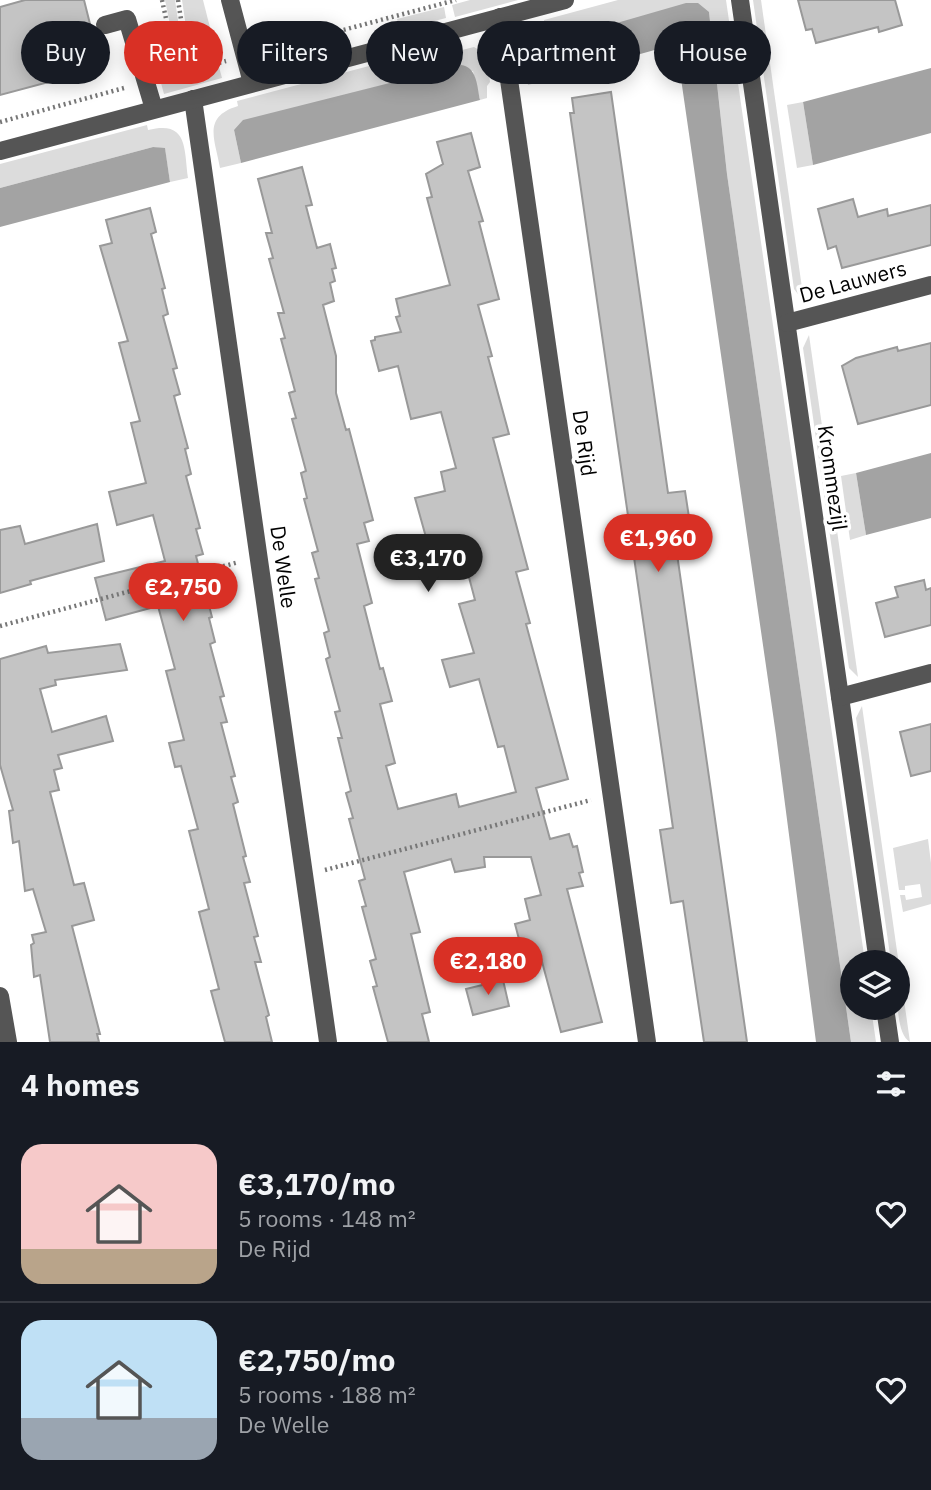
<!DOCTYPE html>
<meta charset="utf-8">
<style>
:root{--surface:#171b24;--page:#242831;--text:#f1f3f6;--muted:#9ea1a6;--line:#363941;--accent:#d93025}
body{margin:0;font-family:"IBM Plex Sans",sans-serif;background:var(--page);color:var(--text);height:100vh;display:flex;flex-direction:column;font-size:26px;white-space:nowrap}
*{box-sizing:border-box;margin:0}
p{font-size:23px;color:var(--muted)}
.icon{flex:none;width:38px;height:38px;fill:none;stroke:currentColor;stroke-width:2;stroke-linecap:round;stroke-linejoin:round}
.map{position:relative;height:1042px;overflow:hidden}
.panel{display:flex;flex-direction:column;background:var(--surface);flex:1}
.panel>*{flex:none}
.banner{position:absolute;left:21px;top:21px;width:889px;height:63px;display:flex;gap:14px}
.buttons{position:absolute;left:840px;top:950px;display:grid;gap:14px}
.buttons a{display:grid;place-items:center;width:70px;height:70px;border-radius:50%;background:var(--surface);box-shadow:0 4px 18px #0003;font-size:35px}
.price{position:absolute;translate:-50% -60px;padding:0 16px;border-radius:24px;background:var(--accent);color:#fff;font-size:23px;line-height:46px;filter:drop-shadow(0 2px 4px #0008)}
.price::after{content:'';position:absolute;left:50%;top:42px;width:21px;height:16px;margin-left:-10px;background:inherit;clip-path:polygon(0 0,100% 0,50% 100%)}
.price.active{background:#222;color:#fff}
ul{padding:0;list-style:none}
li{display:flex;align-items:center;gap:21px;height:175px;padding:0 21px}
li+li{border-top:2px solid var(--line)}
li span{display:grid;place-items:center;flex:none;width:196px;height:140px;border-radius:21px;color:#555}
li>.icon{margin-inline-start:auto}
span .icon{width:84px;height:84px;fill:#fffc;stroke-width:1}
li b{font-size:30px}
h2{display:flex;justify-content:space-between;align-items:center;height:84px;padding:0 21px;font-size:30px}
.chip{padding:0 24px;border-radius:32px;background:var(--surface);box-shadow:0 4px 18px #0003;font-size:24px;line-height:63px}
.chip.active{background:var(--accent);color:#fff}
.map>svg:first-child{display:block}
</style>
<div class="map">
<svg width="931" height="1042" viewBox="0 0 931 1042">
<rect width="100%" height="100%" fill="#fff"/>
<!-- green -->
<g fill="#dcdcdc">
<polygon points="165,0 175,0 185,68 179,70"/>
<polygon points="182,0 203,0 218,59 192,67"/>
<polygon points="470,0 518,0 455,17 452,5"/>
<path d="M618,0H726L865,962H852V1008H871L876,1042H851L727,174L709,12L544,45L551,79L528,85C524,58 512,37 545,28L544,20Z"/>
<polygon points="753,0 761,0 804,302 794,289"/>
<polygon points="444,7 446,18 400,30 397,19"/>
<path d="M452,44L454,52L474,47L486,54L490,82L487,86V98L480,100L473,71L234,130L241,163L220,168C215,139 202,117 238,106L237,101Z"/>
<polygon points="219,67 222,78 164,94 161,83"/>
<polygon points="803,102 813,165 797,168 787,105"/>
<path d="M147,125L148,130C188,120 184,148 188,178L170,182L165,149L153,147L0,188V164Z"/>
<polygon points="809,335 858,677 849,668 803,348"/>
<polygon points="856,473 866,535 850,540 841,476"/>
<path d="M862,706L910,1042C893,1032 898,981 898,962H891L856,718Z"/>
<polygon points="928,839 931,863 931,904 903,912 900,895 905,895 906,900 922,897 920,884 905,886 905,890 899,890 893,848"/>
</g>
<!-- water -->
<g fill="#a3a3a3">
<polygon points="686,3 698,3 709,12 727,174 851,1042 816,1042 776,735 676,44 551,79 544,44"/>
<path d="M461,65C477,67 477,86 480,100L241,163L234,130L243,120Z"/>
<polygon points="931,68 931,133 813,165 803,102"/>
<polygon points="153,147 165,148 170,182 0,227 0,188"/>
<polygon points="931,453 931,518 866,535 856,473"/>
</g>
<!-- building -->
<g fill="#c4c4c4" stroke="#999" stroke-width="2">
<polygon points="25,0 84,0 101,68 0,95 0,7"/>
<polygon points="798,0 895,0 902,25 879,32 878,27 816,43 812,29 806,30"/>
<polygon points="611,92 668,493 685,491 690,524 673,526 747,1042 704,1042 683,901 671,903 660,830 673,828 570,113 574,113 572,98"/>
<polygon points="471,133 480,167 468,171 483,221 479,222 499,299 478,305 492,356 488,357 509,434 493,438 528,569 516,572 530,623 526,624 568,779 536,788 550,839 569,834 573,847 577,846 583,872 579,873 583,886 567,889 602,1022 561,1032 541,958 525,962 515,924 530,920 525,899 541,895 531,857 484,857 485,867 455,872 451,859 404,872 420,932 411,934 430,1012 422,1014 429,1042 388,1042 373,987 377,986 370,961 376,959 362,907 366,906 359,881 365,879 349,819 353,818 346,793 351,791 338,738 342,738 335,712 340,711 326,659 330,657 324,633 329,631 315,579 319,578 312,553 318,551 304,499 307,498 301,473 306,471 292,419 296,418 289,393 295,391 281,339 285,338 278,313 284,313 269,259 273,258 266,233 272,233 258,179 302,167 312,205 306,206 317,248 330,244 336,268 332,269 335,281 330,283 334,301 323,305 336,356 336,393 346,430 349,429 373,520 364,523 369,541 357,544 372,603 364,606 380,669 383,668 392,701 380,704 395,763 386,766 398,809 456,794 459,807 516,792 504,746 498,747 479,679 450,687 442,660 474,653 459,604 475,600 461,547 431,555 415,498 445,491 441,472 456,468 441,412 411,419 398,366 379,371 371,341 375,340 375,337 401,332 396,317 400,316 396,299 450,285 427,198 432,197 426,174 443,164 437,142"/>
<polygon points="853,199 858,217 887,209 888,216 931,205 931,245 842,268 836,246 828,249 818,209"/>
<polygon points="150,208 156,232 151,234 165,288 162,289 168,314 163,316 177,368 173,369 180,394 174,396 188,448 185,449 191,474 186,476 200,528 196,529 203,554 196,556 212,617 209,618 215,642 210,644 224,696 220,697 227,722 221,723 235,776 231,777 238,802 233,804 246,856 243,857 250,882 244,883 258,936 254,937 261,962 255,962 269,1015 266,1017 272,1042 225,1042 211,991 219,989 199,912 209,909 189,831 198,829 181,766 175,767 169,743 184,740 166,671 175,669 158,606 106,620 95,578 165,561 153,515 117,525 109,492 146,483 131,423 140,421 119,343 128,341 100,246 112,243 106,220"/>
<polygon points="931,343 931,405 858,424 842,366 856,358 897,347 898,351"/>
<polygon points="97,524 104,561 30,581 31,584 0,593 0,530 20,526 25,544"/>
<polygon points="924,580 926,590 931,588 931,625 885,637 876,603 898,597 895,587"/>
<polygon points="120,644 127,670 55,680 56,685 40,689 52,732 106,716 113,741 58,755 62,768 54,770 59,790 50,792 74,885 84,883 94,920 72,926 100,1034 97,1034 99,1042 50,1042 40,975 34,977 31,945 34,943 32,935 46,932 33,889 25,891 19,841 13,843 9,811 13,810 0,765 0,659 46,646 48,653"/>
<polygon points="931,724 931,771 911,776 900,732"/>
<polygon points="503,980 509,1006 473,1015 466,989"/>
</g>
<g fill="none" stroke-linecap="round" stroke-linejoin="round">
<!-- path -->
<g stroke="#777" stroke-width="4.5" stroke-dasharray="2 3.5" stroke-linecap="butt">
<polyline points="162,0 178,74"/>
<polyline points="178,0 189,71"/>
<polyline points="264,51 456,0"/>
<polyline points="166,77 226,61"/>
<polyline points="0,122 124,88"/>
<polyline points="0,626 239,562"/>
<polyline points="325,870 591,800"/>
</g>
<!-- minor -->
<g stroke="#555" stroke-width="18">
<polyline points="230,0 252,83"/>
<polyline points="740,0 878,962"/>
<polyline points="500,17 647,1042"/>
<polyline points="105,25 127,19 154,109"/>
<polyline points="193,99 328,1042"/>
<polyline points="0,151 565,0"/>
<polyline points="787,323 931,285"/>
<polyline points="840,697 931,673"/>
<polyline points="0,996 8,1042"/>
<polyline points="885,1008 890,1042"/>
</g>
</g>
<g text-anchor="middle" stroke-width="7" stroke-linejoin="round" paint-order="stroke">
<!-- street labels -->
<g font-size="21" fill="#000" stroke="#fff">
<text transform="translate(853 282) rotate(-15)" y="7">De Lauwers</text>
<text transform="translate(584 443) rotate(82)" y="7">De Rijd</text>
<text transform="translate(832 478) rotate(82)" y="7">Krommezijl</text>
<text transform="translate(283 567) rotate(82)" y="7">De Welle</text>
</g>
</g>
</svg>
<div class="buttons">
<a><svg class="icon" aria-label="layers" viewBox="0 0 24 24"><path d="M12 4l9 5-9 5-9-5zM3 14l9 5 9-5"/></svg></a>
</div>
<b class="price" style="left:658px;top:574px">€1,960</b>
<b class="price active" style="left:428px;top:594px">€3,170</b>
<b class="price" style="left:183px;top:623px">€2,750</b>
<b class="price" style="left:488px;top:997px">€2,180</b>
<div class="banner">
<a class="chip">Buy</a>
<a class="chip active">Rent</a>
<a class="chip">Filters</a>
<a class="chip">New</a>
<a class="chip">Apartment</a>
<a class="chip">House</a>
</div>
</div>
<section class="panel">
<h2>4 homes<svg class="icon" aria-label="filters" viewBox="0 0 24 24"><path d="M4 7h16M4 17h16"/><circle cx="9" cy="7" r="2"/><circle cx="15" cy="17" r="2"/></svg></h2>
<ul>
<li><span style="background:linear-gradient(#f6c9c9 75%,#b9a48a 0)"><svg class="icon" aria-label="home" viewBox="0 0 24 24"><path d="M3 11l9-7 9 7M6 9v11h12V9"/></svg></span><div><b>€3,170/mo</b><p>5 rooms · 148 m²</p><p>De Rijd</p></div><svg class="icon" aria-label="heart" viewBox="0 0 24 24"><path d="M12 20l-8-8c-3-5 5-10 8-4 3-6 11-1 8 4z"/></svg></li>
<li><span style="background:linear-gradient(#bfe0f5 70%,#9aa5b1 0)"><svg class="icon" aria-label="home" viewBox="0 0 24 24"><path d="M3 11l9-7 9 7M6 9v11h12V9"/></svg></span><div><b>€2,750/mo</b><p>5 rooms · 188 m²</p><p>De Welle</p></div><svg class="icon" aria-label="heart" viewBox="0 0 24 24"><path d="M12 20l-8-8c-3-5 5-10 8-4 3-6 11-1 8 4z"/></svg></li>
</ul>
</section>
